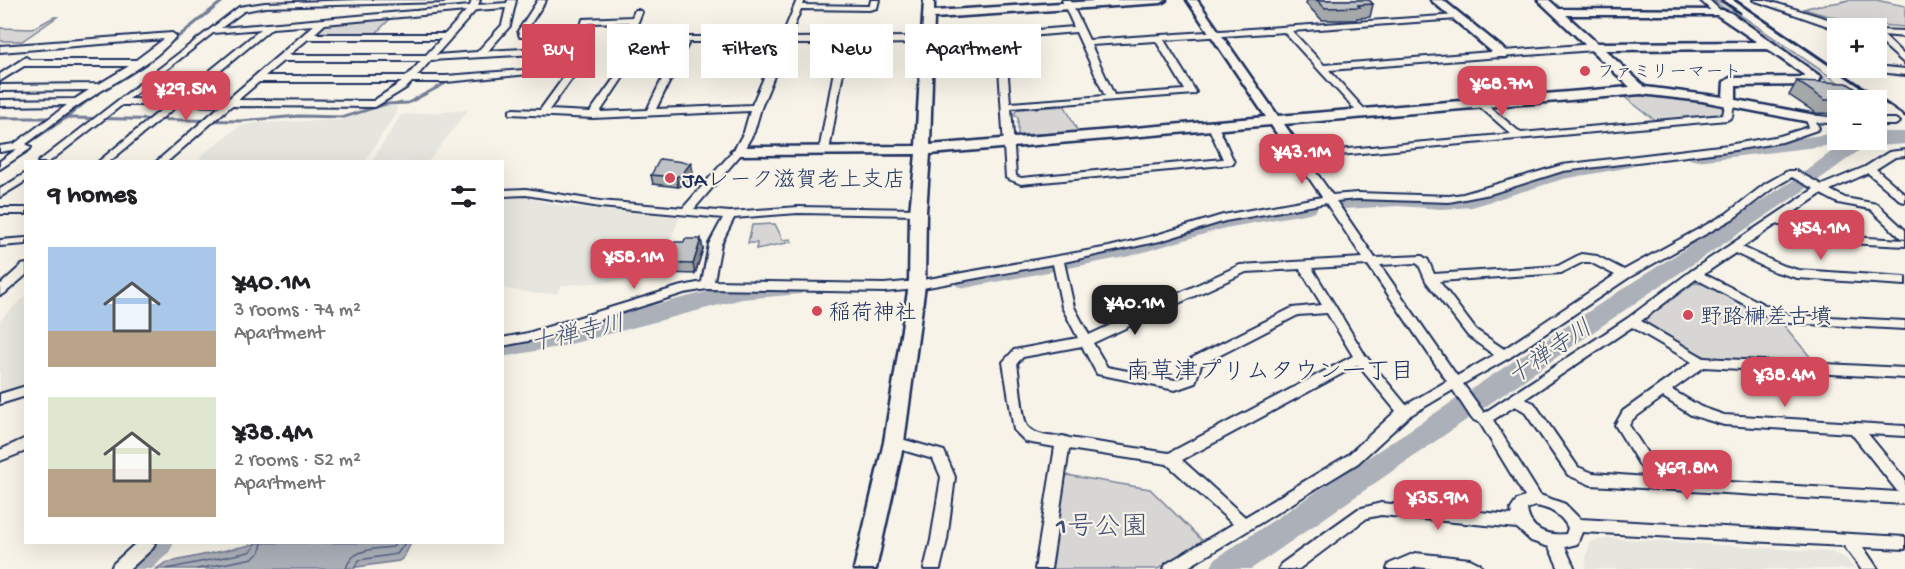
<!DOCTYPE html>
<meta charset="utf-8">
<style>
:root{--surface:#fff;--page:#f2f2f2;--text:#202124;--muted:#757577;--accent:#d1495b}
body{margin:0;font-family:"Gochi Hand","Klee One",sans-serif;background:var(--page);color:var(--text);height:100vh;display:flex;flex-direction:column;font-size:22px;white-space:nowrap}
*{box-sizing:border-box;margin:0}
p{font-size:20px;color:var(--muted)}
.icon{flex:none;width:33px;height:33px;fill:none;stroke:currentColor;stroke-width:2;stroke-linecap:round;stroke-linejoin:round}
.map{position:relative;flex:1;overflow:hidden}
.side{position:absolute;left:24px;top:160px;width:480px;height:384px;display:flex;flex-direction:column;background:var(--surface);border-radius:0px;box-shadow:0 6px 24px #0002}
.side>*{flex:none}
.hud{position:absolute;left:522px;top:24px;width:570px;height:54px;display:flex;gap:12px}
.fabs{position:absolute;left:1827px;top:18px;display:grid;gap:12px}
.fabs a{display:grid;place-items:center;width:60px;height:60px;border-radius:0px;background:var(--surface);box-shadow:0 6px 24px #0002;font-size:30px}
.price{position:absolute;translate:-50% -51px;padding:0 14px;border-radius:12px;background:var(--accent);color:#fff;font-size:20px;line-height:39px;filter:drop-shadow(0 2px 3px #0008)}
.price::after{content:'';position:absolute;left:50%;top:36px;width:18px;height:14px;margin-left:-9px;background:inherit;clip-path:polygon(0 0,100% 0,50% 100%)}
.price.on{background:#222;color:#fff}
ul{padding:0;list-style:none}
li{display:flex;align-items:center;gap:18px;height:150px;padding:0 24px}
li span{display:grid;place-items:center;flex:none;width:168px;height:120px;border-radius:0px;color:#555}
li>.icon{margin-inline-start:auto}
span .icon{width:72px;height:72px;fill:#fffc;stroke-width:1}
li b{font-size:26px}
h2{display:flex;justify-content:space-between;align-items:center;height:72px;padding:0 24px;font-size:26px}
.pill{padding:0 21px;border-radius:0px;background:var(--surface);box-shadow:0 6px 24px #0002;font-size:21px;line-height:54px}
.pill.on{background:var(--accent);color:#fff}
.map>svg:first-child{display:block}
</style>
<div class="map">
<svg width="1905" height="569" viewBox="0 0 1905 569">
<rect width="100%" height="100%" fill="#f7f3e8"/>
<filter id="ink" filterUnits="userSpaceOnUse"><feTurbulence type="fractalNoise" baseFrequency=".0167" numOctaves="2"/><feDisplacementMap in="SourceGraphic" scale="12" xChannelSelector="R" yChannelSelector="G"/><feConvolveMatrix kernelMatrix="1 2 1 2 8 2 1 2 1" color-interpolation-filters="sRGB"/></filter>
<g filter="url(#ink)">
<!-- built -->
<g fill="#e6e5de">
<polygon points="383,106 397,106 395,115 364,162 198,162 202,155 240,126 256,123 341,120"/>
<polygon points="468,110 428,162 371,162 401,115"/>
<polygon points="523,197 562,206 680,217 654,279 562,285 557,293 538,294 503,288 503,198"/>
<polygon points="25,296 25,387 0,395 0,320"/>
<polygon points="1610,538 1831,552 1847,559 1854,569 1586,569 1586,557 1590,542"/>
</g>
<!-- green -->
<g fill="#d7d6d4" stroke="#798299" stroke-width="1.5">
<polygon points="1712,0 1723,3 1864,100 1854,100"/>
<path d="M1848,0H1876L1905,6V27C1870,25 1838,20 1804,9C1819,3 1833,5 1848,0Z"/>
<polygon points="54,17 57,17 22,41 0,41 0,28 32,29"/>
<polygon points="391,18 374,35 314,32 323,24 333,22"/>
<polygon points="1646,95 1721,105 1724,113 1716,116 1656,121 1623,96"/>
<polygon points="1065,106 1078,132 1018,135 1018,117 1015,116 1015,112 1019,109"/>
<polygon points="775,224 783,240 791,239 792,242 756,249 757,243 748,243 752,225"/>
<path d="M1694,283L1707,284L1782,323L1817,365L1713,359C1694,353 1654,336 1645,319Z"/>
<polygon points="1066,475 1150,489 1204,542 1158,569 1050,569"/>
</g>
<!-- water -->
<polygon fill="#acb0b9" stroke="#727c95" stroke-width="1.5" points="260,543 411,543 404,557 399,561 343,569 156,569 165,563"/>
<g fill="none" stroke-linecap="round" stroke-linejoin="round">
<!-- shore -->
<g stroke="#556382" stroke-width="1.5">
<polyline points="166,569 249,552 254,548 255,543"/>
<polyline points="197,569 253,558 260,552 262,543"/>
<path d="M346,569C351,548 375,549 393,547L396,543"/>
<polyline points="354,569 359,560 397,554 405,543"/>
</g>
<!-- stream -->
<g stroke="#727c95" stroke-width="3">
<polyline points="159,52 224,0"/>
<polyline points="473,79 561,71 570,46 540,42 524,35"/>
<polyline points="99,92 134,71"/>
<polyline points="0,118 52,118"/>
<polyline points="70,118 240,121 299,116 344,117 386,104 408,103 448,82"/>
<polyline points="24,146 66,118 93,96"/>
</g>
<!-- river -->
<g fill="#acb0b9" fill-rule="evenodd">
<polygon points="1876,132 1905,132 1905,144 1864,147 1806,189 1648,294 1251,569 1210,569 1215,559 1630,284 1792,181 1842,144 1697,161 1690,159 1687,155 1690,151 1838,133 1838,140 1876,140"/>
<polygon points="1624,157 1631,159 1634,163 1631,167 1563,179 1472,207 1442,209 1398,206 1344,209 1336,208 1333,203 1336,198 1344,197 1398,194 1442,197 1470,195 1560,167"/>
<polygon points="1307,200 1315,202 1318,207 1315,212 1225,228 1130,256 965,288 957,286 953,281 957,276 965,274 1127,243 1222,215"/>
<polygon points="792,281 801,284 804,289 801,294 742,299 563,346 502,357 502,339 563,328 742,283"/>
<polygon points="136,543 174,543 169,552 152,569 117,569 122,559"/>
</g>
<defs>
<g id="street">
<path d="M358,0H447L443,2L265,7L244,11L221,28L470,6L472,0H480L478,5L507,3L508,0H516L510,26L488,51L541,48L545,51L529,74L446,82H412L406,88L375,107L231,106L167,162H156L220,106L178,105L109,162H98L167,105H122L49,162H38L239,7L265,3ZM506,8L502,25L477,52L436,55L476,10ZM466,11L445,34H314L325,24ZM314,25L227,100H185L272,28ZM261,29L174,100L129,99L213,33ZM308,39H441L426,55H289ZM535,54L523,70L446,76H417L431,60ZM283,61H421L407,76H265ZM259,82H402L373,101L238,100Z"/>
<polygon points="538,0 546,0 526,31 526,37 520,37 518,31"/>
<path d="M797,0H805L803,5L868,6L870,5L871,0H879L877,8L869,10L801,9L789,38L917,37L921,40L917,43L848,44L829,151L824,154L819,151L839,44H787L761,108L754,132L742,153L694,209L730,212L798,207L918,209L923,212L918,215L798,213L734,218L721,244L714,281L884,284L917,281L1109,247L1153,236L1223,215L1322,197L1294,156L1295,154L1511,134L1478,105V101L1481,100L1521,133L1723,115L1726,100H1732L1734,102L1732,117L1727,120L1306,158L1332,195L1357,193L1449,196L1463,194L1562,165L1728,145L1780,136L1809,127L1805,118L1810,115L1838,118V124L1816,122L1819,128L1817,130L1782,142L1728,151L1563,171L1490,194L1449,202L1357,199L1336,201L1375,258L1422,256L1428,260L1434,274L1558,266L1581,254L1597,256L1624,270L1726,214L1765,184L1788,171H1796L1822,185L1865,167L1889,152L1905,150V156L1895,157L1876,169L1905,194V202L1901,201L1868,173L1830,190L1845,198L1877,204L1905,230V239L1901,238L1870,209L1838,203L1821,194L1784,219L1829,236L1905,240V246L1828,242L1777,224L1742,247L1781,265L1798,270L1905,277V285L1797,278L1773,271L1735,253L1704,274L1773,309L1790,315L1905,321V329L1789,323L1765,315L1696,279L1641,321L1704,358L1905,368V378L1704,367L1672,390L1701,407L1724,415L1905,426V436L1868,434L1905,479V504L1591,485L1568,475L1524,411L1515,406L1493,420L1540,495L1565,504L1580,519L1905,537V549L1863,547L1878,569H1861L1844,546L1582,532L1577,544L1565,547L1575,569H1559L1549,547L1531,541L1517,528L1381,515L1367,518L1299,569H1279L1281,564L1358,509L1381,503L1512,515L1511,509L1517,500L1525,497L1480,423L1472,419L1453,390L1409,416L1358,463L1185,569H1164L1166,564L1233,524L1167,464L1069,449L1051,569H1035L1055,447L1026,442L1014,430L1003,362L1014,350L1078,338L1062,307L1053,264L917,289L884,292L707,289L684,293L534,340L502,346V338L528,333L678,287L702,282L709,244L723,218L600,207L526,195L502,196V190L526,189L600,201L683,208L734,150L744,132L750,111L593,118L510,114V110L513,109L540,110L564,77L583,19L632,17L635,10H638L642,12L632,37H724L728,40L726,51L775,52L779,43L778,41L781,39ZM630,22L623,39L618,73L590,112L549,110L573,77L589,23ZM631,42H680L647,110L600,112L626,73ZM689,42H719L717,53L721,56L773,57L752,105L656,109ZM1792,177L1814,189L1691,271L1628,318L1484,413L1463,384L1509,358L1628,278L1734,218L1773,188ZM1326,203L1363,258L1240,265L1089,335L1074,307L1064,262L1160,241L1225,221ZM1583,262H1590L1615,275L1504,349L1476,330L1439,281L1561,273ZM1416,263L1419,265L1426,281L1468,336L1494,355L1457,376L1380,265ZM1368,265L1447,381L1406,405L1365,355L1312,268ZM1300,269L1322,305L1292,308L1190,359L1184,377L1175,380L1107,367L1093,343L1246,272ZM1327,313L1353,356L1169,453L1069,438L1063,436C1052,438 1034,435 1027,426C1022,418 1019,375 1017,363L1023,357L1082,346L1097,374L1175,390L1195,383L1201,365L1298,315ZM1632,327L1692,362L1623,411L1615,425L1647,477L1593,473L1578,467L1534,403L1525,399ZM1358,365L1396,411L1348,455L1245,517L1182,460ZM1663,397L1691,415L1724,425L1851,433L1898,492L1663,478L1629,425L1633,419ZM1535,506C1550,508 1561,514 1568,528L1566,534C1547,536 1529,530 1527,509Z"/>
<path d="M1062,0H1070L1089,40L1457,15L1461,17L1457,19L1292,31L1324,65L1594,44L1598,47L1594,50L1329,70L1366,111V115H1360L1284,32L1164,40L1196,92L1194,94L1011,108L1016,176L1021,178L1223,159L1208,126L1213,123L1218,126L1234,162L1233,164L1021,184L1006,178L997,36L1001,33L1074,27ZM1076,32L1105,96L1010,103L1005,38ZM1156,41L1185,90L1114,95L1091,45Z"/>
<polygon points="1700,0 1709,0 1722,12 1715,14"/>
<polygon points="1753,0 1765,0 1857,28 1838,28 1838,33 1828,26"/>
<polygon points="1876,30 1905,31 1905,37 1883,35 1905,56 1905,64 1876,38"/>
<path d="M172,33L176,36C154,63 119,79 90,98C68,111 47,129 26,144L31,147L30,149L0,169V161L17,149L0,152V146L14,144L67,105L0,106V100L75,99L89,90L0,91V85L99,84L129,66H24L0,81V74L26,57L30,60H136L164,39L0,52V46Z"/>
<polygon points="1876,66 1905,69 1905,75 1872,71 1868,68 1876,68"/>
<polygon points="1876,119 1895,119 1900,122 1895,125 1876,125"/>
<polygon points="26,173 26,181 0,197 0,189"/>
<rect x="0" y="208" width="26" height="6"/>
<polygon points="26,238 26,244 0,246 0,240"/>
<polygon points="26,264 26,275 4,294 0,295 0,285 22,265"/>
<polygon points="26,386 26,396 0,404 0,394"/>
<polygon points="894,437 944,451 955,477 947,540 940,569 924,569 931,540 941,477 933,459 889,446 887,442 889,438"/>
<polygon points="26,438 26,451 0,461 0,450"/>
<polygon points="136,543 155,543 153,548 130,569 111,569 113,564"/>
<polygon points="1415,553 1470,559 1480,564 1482,569 1436,569 1416,567 1411,569 1387,569 1389,564"/>
</g>
<g id="secondary">
<path d="M924,0H934V11L1110,0H1166L1161,3L934,18L930,145L1266,117L1187,0H1197L1278,116L1630,87L1538,0H1549L1559,9L1722,10L1731,13L1821,77L1817,84L1813,85L1736,86V100L1815,115L1817,118L1810,122L1702,101L1641,94L1284,124L1306,156L1299,160L1294,159L1271,125L930,154L926,212L925,285L904,442L876,569H854L884,442L909,285L910,212L916,154L738,155L731,151L738,147L916,146ZM1566,15H1717L1757,42L1597,43ZM1767,49L1807,77L1730,78L1724,82L1723,97L1645,87L1605,50Z"/>
<polygon points="1431,0 1443,0 1506,51 1506,57 1498,57"/>
</g>
</defs>
<!-- street casing -->
<use href="#street" stroke="#1b2f5e" stroke-width="4"/>
<!-- secondary casing -->
<use href="#secondary" stroke="#1b2f5e" stroke-width="5"/>
<!-- street -->
<use href="#street" fill="#f7f3e8" fill-rule="evenodd"/>
<!-- secondary -->
<use href="#secondary" fill="#f7f3e8" fill-rule="evenodd"/>
<!-- rail -->
<g stroke="#1b2f5e" stroke-width="3">
<polyline points="1721,0 1740,13"/>
<polyline points="1735,0 1905,116"/>
</g>
</g>
<!-- wall -->
<g fill="#a5a8a9" stroke="#1b2f5e" stroke-width="1.5">
<polygon points="1307,0 1369,0 1373,4 1370,17 1357,18 1356,20 1322,20 1306,4"/>
<polygon points="1797,81 1873,100 1838,100 1838,114 1816,113 1789,95"/>
<polygon points="691,163 693,172 683,185 678,187 653,184 651,175"/>
<polygon points="703,249 695,274 666,273 664,263"/>
</g>
<!-- shaded-wall -->
<g fill="#86888a" stroke="#1b2f5e" stroke-width="1.5">
<polygon points="691,163 693,172 683,185 678,187 676,177"/>
<polygon points="701,239 703,249 695,274 693,264"/>
</g>
<!-- building -->
<g fill="#c0c3c5" stroke="#1b2f5e" stroke-width="1.5">
<polygon points="1317,0 1369,0 1373,4 1358,5 1360,7 1325,8"/>
<polygon points="1797,81 1847,83 1873,100 1825,100"/>
<polygon points="660,159 691,163 681,175 676,177 651,175"/>
<polygon points="685,239 701,239 693,264 664,263 675,242 684,242"/>
</g>
</g>
<!-- markers -->
<g fill="#d1495b" stroke="#f7f3e8" stroke-width="2">
<circle cx="1585" cy="71" r="6"/>
<circle cx="670" cy="178" r="6"/>
<circle cx="817" cy="311" r="6"/>
<circle cx="1688" cy="315" r="6"/>
</g>
<g text-anchor="middle" stroke-width="4.5" stroke-linejoin="round" paint-order="stroke">
<!-- far-poi labels -->
<g font-size="18" fill="#1b2f5e" stroke="#f7f3e8" text-anchor="start">
<text x="1597" y="77">ファミリーマート</text>
</g>
<!-- poi labels -->
<g font-size="22" fill="#1b2f5e" stroke="#f7f3e8" text-anchor="start">
<text x="682" y="186">JAレーク滋賀老上支店</text>
<text x="829" y="319">稲荷神社</text>
<text x="1700" y="323">野路榊差古墳</text>
</g>
<!-- water labels -->
<g font-size="24" font-style="italic" fill="#465679" stroke="#f7f3e8">
<text transform="translate(577 332) rotate(-13)" y="8">十禅寺川</text>
<text transform="translate(1549 351) rotate(-34)" y="8">十禅寺川</text>
</g>
<!-- neighbourhood labels -->
<g font-size="24" fill="#1b2f5e" stroke="#f7f3e8">
<text x="1270" y="378">南草津プリムタウン一丁目</text>
</g>
<!-- near-park labels -->
<g font-size="27" fill="#415076" stroke="#f7f3e8">
<text x="1102" y="534">1号公園</text>
</g>
</g>
</svg>
<div class="fabs">
<a>+</a>
<a>−</a>
</div>
<b class="price" style="left:1502px;top:117px">¥68.7M</b>
<b class="price" style="left:186px;top:122px">¥29.5M</b>
<b class="price" style="left:1302px;top:185px">¥43.1M</b>
<b class="price" style="left:1821px;top:261px">¥54.1M</b>
<b class="price" style="left:634px;top:290px">¥58.1M</b>
<b class="price on" style="left:1135px;top:336px">¥40.1M</b>
<b class="price" style="left:1785px;top:408px">¥38.4M</b>
<b class="price" style="left:1687px;top:501px">¥69.8M</b>
<b class="price" style="left:1438px;top:531px">¥35.9M</b>
<div class="hud">
<a class="pill on">Buy</a>
<a class="pill">Rent</a>
<a class="pill">Filters</a>
<a class="pill">New</a>
<a class="pill">Apartment</a>
</div>
<section class="side">
<h2>9 homes<svg class="icon" aria-label="filters" viewBox="0 0 24 24"><path d="M4 7h16M4 17h16"/><circle cx="9" cy="7" r="2"/><circle cx="15" cy="17" r="2"/></svg></h2>
<ul>
<li><span style="background:linear-gradient(#a9c7e8 70%,#b9a48a 0)"><svg class="icon" aria-label="home" viewBox="0 0 24 24"><path d="M3 11l9-7 9 7M6 9v11h12V9"/></svg></span><div><b>¥40.1M</b><p>3 rooms · 74 m²</p><p>Apartment</p></div></li>
<li><span style="background:linear-gradient(#dfe7d0 60%,#b9a48a 0)"><svg class="icon" aria-label="home" viewBox="0 0 24 24"><path d="M3 11l9-7 9 7M6 9v11h12V9"/></svg></span><div><b>¥38.4M</b><p>2 rooms · 52 m²</p><p>Apartment</p></div></li>
</ul>
</section>
</div>
